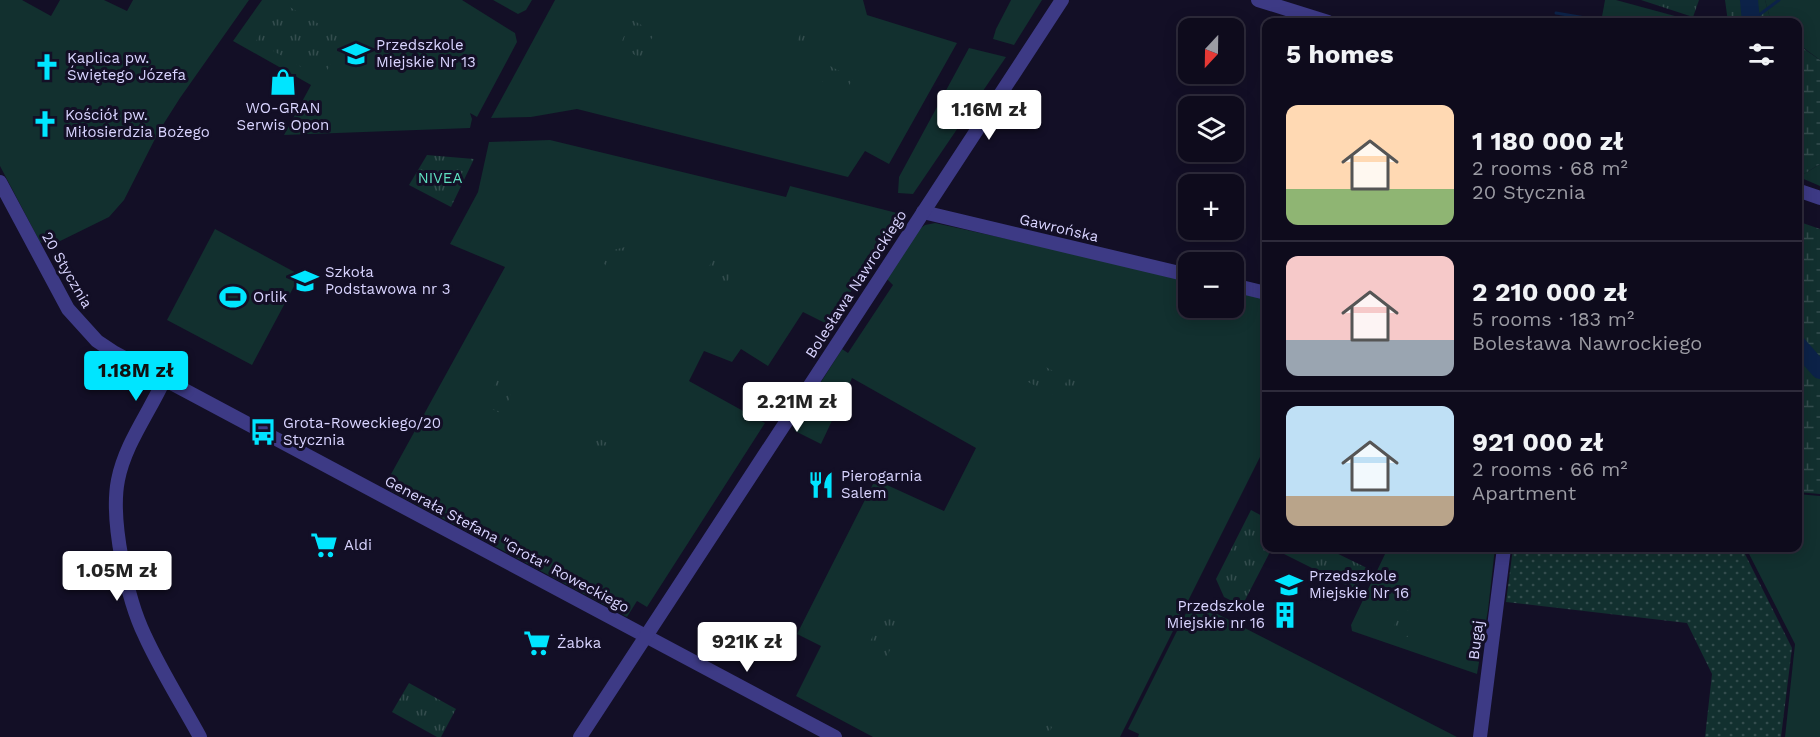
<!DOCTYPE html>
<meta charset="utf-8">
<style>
:root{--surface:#0e0b1c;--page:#1c1929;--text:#f1f3f6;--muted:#9b9ba3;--line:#2e2b3b;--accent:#00e5ff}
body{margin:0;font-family:"Work Sans",sans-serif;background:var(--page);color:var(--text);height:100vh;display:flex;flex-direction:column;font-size:22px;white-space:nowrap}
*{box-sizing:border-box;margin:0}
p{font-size:20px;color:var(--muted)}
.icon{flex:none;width:33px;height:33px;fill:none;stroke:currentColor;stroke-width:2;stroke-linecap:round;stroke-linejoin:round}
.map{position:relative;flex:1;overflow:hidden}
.drawer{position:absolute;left:1262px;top:18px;width:540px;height:534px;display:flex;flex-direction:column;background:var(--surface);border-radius:12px;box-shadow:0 3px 15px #0003,0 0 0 2px var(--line)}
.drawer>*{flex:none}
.needle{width:39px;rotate:202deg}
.fabs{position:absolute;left:1178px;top:18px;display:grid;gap:12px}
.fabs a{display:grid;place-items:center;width:66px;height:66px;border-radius:12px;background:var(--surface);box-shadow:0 3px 15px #0003,0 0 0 2px var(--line);font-size:30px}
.price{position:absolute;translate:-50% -51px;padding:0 14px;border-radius:6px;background:#fff;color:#222;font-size:20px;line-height:39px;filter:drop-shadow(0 2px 3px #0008)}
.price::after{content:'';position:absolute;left:50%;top:36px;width:18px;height:14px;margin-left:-9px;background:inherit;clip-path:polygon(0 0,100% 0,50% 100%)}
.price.current{background:var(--accent);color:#111}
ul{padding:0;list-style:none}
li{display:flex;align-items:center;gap:18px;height:150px;padding:0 24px}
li+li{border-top:2px solid var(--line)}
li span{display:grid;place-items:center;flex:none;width:168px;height:120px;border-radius:12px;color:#555}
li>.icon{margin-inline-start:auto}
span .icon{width:72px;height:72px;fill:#fffc;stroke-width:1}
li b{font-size:26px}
h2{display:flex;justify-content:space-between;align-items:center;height:72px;padding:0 24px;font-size:26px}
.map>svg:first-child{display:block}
</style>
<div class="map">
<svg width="1820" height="737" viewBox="0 0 1820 737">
<defs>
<pattern id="wetland-marsh" width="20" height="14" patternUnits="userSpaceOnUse" patternTransform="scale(1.5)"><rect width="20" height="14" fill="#12302f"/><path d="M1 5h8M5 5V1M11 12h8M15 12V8" fill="none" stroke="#344d4e"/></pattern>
<pattern id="park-tufts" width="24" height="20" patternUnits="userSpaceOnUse" patternTransform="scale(1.5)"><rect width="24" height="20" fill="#12302f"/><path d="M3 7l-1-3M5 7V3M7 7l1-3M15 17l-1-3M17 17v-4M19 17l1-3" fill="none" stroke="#344d4e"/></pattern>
<pattern id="garden-dots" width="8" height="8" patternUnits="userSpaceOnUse" patternTransform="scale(1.5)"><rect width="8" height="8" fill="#12302f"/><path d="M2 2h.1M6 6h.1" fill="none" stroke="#344d4e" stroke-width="1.8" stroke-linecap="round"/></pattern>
</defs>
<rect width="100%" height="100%" fill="#130f26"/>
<!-- grass -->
<g fill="#12302f">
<polygon points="0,0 22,0 51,16 60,0 104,0 127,11 133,0 249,0 180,98 159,131 124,200 109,217 50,246 40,242 0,166"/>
<polygon points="262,0 462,0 515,33 517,42 477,117 470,113 472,119 470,128 284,135 311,85 233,41"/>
<polygon points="493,0 532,0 526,10 518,14"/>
<polygon points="555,0 863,0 867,15 957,43 889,164 865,151 848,177 577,109 531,117 491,118"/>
<polygon points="1011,0 1042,0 1014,45 993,39 996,29"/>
<polygon points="1605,0 1616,0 1697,22 1601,22"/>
<polygon points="1765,0 1820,0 1820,60 1797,43 1797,22 1771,22"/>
<polygon points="969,48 1006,57 913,194 898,193 899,177"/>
<polygon points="550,140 786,197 790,186 901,214 829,325 803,312 768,366 741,349 732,362 704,351 689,381 765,423 647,607 637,601 627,617 389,490 395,478 390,476 505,267 450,244 478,192 489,142"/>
<polygon points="1820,164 1820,186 1799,177"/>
<polygon points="935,223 1188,279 1188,308 1233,308 1233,297 1242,299 1244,293 1266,298 1266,445 1120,737 873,737 796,696 821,646 797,634 873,484 887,485 944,511 976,448 852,378 821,444 795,431 793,426 842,349 848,353 893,285 887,279 918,230 925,225"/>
<polygon points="215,229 300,275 252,365 167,320"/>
<polygon points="1797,494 1820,496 1820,737 1785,737 1795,644 1746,548 1797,548"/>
<polygon points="1373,548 1495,548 1488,610 1477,674 1352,631 1351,625 1385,554"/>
<polygon points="1192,601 1457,737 1138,737 1139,734 1128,729"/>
</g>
<!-- wetland -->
<g fill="url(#wetland-marsh)">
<polygon points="1725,0 1765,0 1771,22 1728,22"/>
<polygon points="1797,44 1820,60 1820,164 1799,177 1797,176"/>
<polygon points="1797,221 1820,229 1820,494 1797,492"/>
</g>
<!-- park -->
<g fill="url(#park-tufts)">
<polygon points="1641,0 1699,0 1693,17"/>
<polygon points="281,2 345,39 322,79 256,41"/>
<polygon points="631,19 655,33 640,58 620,46"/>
<polygon points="802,31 815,38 807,52 795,45"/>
<polygon points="830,66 853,78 845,93 822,81"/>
<polygon points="427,155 474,159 451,207 409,185"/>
<polygon points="629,246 632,255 615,268 606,266 603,262 606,252"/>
<polygon points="716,253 736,264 722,293 701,282"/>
<polygon points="1036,362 1063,376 1054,395 1026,381"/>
<path d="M502,371L512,376C513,392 509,401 502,414L484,405Z"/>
<polygon points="1071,371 1084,377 1073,399 1061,393"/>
<polygon points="590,434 609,444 601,460 582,451"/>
<polygon points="1251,510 1266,518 1266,548 1326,548 1367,568 1356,590 1272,548 1242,606 1224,597 1216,579"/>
<polygon points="888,607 907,616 882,666 860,661"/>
<polygon points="1401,608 1416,614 1408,637 1392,631"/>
<polygon points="409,683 456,709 441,737 437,737 392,712"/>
<polygon points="1032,716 1052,727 1047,737 1022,736"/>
</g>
<!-- garden -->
<polygon fill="url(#garden-dots)" points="1513,548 1742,548 1792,648 1781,737 1705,737 1712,674 1687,623 1506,602"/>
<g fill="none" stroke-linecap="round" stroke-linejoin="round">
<!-- stream -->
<g stroke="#0c2248" stroke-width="3">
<polyline points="1556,13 1609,22"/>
<polyline points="1751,21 1779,0"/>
</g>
<!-- river -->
<g stroke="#0c2248" stroke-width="18">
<polyline points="1749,0 1751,22"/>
<polyline points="1797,344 1820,370"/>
</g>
<!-- tertiary -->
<g stroke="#3d3a85" stroke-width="14">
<polyline points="1258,0 1328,22"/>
<polyline points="0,182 68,309 97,341 115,353 835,737"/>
<polyline points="1797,190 1820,198"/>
<polyline points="923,212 1188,275"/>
<polyline points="1233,285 1266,293"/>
<path d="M164,380C149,413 125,444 118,480C110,520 127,599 145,636C161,671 182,704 200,737"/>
<polyline points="580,737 1062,0"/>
<polyline points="1480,737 1504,548"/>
</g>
</g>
<!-- icons -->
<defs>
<symbol id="school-bare" viewBox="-9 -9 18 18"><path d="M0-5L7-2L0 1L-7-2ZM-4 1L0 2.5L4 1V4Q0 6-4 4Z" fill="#00e5ff" stroke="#130f26" stroke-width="2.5" paint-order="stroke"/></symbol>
<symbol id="church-bare" viewBox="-9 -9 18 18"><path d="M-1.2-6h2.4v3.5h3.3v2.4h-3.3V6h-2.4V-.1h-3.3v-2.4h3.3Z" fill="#00e5ff" stroke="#130f26" stroke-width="2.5" paint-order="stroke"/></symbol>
<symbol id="shop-bare" viewBox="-9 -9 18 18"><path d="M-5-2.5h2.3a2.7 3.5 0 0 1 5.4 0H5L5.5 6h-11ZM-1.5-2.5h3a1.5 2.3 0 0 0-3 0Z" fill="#00e5ff" stroke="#130f26" stroke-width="2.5" paint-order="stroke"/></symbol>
<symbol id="stadium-bare" viewBox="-9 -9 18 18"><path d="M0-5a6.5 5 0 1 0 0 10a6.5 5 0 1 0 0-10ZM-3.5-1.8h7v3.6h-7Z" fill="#00e5ff" stroke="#130f26" stroke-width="2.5" paint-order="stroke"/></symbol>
<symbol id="bus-bare" viewBox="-9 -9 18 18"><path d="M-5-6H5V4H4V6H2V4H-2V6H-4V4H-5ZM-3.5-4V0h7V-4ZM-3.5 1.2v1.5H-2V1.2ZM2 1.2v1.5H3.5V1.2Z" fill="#00e5ff" stroke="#130f26" stroke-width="2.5" paint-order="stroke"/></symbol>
<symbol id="restaurant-bare" viewBox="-9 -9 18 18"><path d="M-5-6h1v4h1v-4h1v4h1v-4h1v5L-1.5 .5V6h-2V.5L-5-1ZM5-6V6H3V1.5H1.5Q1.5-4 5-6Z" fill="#00e5ff" stroke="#130f26" stroke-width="2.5" paint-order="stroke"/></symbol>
<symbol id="supermarket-bare" viewBox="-9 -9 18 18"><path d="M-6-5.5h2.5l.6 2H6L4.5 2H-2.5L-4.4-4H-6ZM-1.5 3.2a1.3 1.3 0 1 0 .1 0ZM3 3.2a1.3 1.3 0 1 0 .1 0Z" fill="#00e5ff" stroke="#130f26" stroke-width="2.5" paint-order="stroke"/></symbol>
<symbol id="building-bare" viewBox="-9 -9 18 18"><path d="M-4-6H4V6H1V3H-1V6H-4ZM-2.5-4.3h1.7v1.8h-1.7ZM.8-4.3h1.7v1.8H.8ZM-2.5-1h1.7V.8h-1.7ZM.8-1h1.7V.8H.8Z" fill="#00e5ff" stroke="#130f26" stroke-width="2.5" paint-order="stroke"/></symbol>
</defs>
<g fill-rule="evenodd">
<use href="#school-bare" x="337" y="35" width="38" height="38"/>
<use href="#church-bare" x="28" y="48" width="38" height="38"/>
<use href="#shop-bare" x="264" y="63" width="38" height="38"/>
<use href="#church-bare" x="26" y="105" width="38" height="38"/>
<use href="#school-bare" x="286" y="262" width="38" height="38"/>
<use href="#stadium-bare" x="214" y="278" width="38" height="38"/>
<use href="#bus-bare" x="244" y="413" width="38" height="38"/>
<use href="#restaurant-bare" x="802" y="466" width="38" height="38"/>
<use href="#supermarket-bare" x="305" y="526" width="38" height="38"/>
<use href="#school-bare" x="1270" y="566" width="38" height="38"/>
<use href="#building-bare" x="1266" y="596" width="38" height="38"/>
<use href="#supermarket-bare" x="518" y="624" width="38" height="38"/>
</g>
<g text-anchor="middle" stroke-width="6" stroke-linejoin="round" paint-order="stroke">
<!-- poi labels -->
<g font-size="15" fill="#d9d4ff" stroke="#130f26" text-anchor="start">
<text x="376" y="50">Przedszkole<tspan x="376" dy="17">Miejskie Nr 13</tspan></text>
<text x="67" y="63">Kaplica pw.<tspan x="67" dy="17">Świętego Józefa</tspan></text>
<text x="283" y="113" text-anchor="middle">WO-GRAN<tspan x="283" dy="17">Serwis Opon</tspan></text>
<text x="65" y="120">Kościół pw.<tspan x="65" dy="17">Miłosierdzia Bożego</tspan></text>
<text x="325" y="277">Szkoła<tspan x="325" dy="17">Podstawowa nr 3</tspan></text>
<text x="253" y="302">Orlik</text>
<text x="283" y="428">Grota-Roweckiego/20<tspan x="283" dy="17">Stycznia</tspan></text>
<text x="841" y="481">Pierogarnia<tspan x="841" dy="17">Salem</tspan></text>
<text x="344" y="550">Aldi</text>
<text x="1309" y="581">Przedszkole<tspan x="1309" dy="17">Miejskie Nr 16</tspan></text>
<text x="1265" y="611" text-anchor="end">Przedszkole<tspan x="1265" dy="17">Miejskie nr 16</tspan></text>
<text x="557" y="648">Żabka</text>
</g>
<!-- park labels -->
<g font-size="15" fill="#5fe0c0" stroke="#130f26">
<text x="440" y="183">NIVEA</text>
</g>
<!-- street labels -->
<g font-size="15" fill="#d9d4ff" stroke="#130f26">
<text transform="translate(1059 228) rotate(13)" y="5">Gawrońska</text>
<text transform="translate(67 270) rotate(60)" y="5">20 Stycznia</text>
<text transform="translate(856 284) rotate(-57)" y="5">Bolesława Nawrockiego</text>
<text transform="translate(507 544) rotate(28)" y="5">Generała Stefana "Grota" Roweckiego</text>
<text transform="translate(1476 640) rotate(-83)" y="5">Bugaj</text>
</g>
</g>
</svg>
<div class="fabs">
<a><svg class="needle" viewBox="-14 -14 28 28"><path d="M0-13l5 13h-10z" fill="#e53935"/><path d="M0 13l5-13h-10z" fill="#9b9ba3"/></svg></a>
<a><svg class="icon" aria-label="layers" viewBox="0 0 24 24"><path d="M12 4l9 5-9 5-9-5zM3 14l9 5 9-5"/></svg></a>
<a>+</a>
<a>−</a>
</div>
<b class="price" style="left:989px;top:141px">1.16M zł</b>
<b class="price current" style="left:136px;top:402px">1.18M zł</b>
<b class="price" style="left:797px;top:433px">2.21M zł</b>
<b class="price" style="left:117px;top:602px">1.05M zł</b>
<b class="price" style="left:747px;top:673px">921K zł</b>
<section class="drawer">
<h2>5 homes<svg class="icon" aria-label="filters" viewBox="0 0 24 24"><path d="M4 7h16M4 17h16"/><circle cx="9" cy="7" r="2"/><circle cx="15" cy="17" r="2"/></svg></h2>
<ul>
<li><span style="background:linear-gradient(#ffd9b3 70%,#8fb573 0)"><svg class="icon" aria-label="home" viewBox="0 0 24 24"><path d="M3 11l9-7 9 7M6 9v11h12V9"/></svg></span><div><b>1 180 000 zł</b><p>2 rooms · 68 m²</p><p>20 Stycznia</p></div></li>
<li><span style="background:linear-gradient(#f6c9c9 70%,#9aa5b1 0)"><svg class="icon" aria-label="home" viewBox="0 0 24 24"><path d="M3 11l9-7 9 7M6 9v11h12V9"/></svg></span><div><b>2 210 000 zł</b><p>5 rooms · 183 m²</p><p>Bolesława Nawrockiego</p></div></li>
<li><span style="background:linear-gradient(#bfe0f5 75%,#b9a48a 0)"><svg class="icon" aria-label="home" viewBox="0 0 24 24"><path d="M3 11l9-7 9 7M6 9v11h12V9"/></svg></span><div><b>921 000 zł</b><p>2 rooms · 66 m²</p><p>Apartment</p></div></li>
</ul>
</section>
</div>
